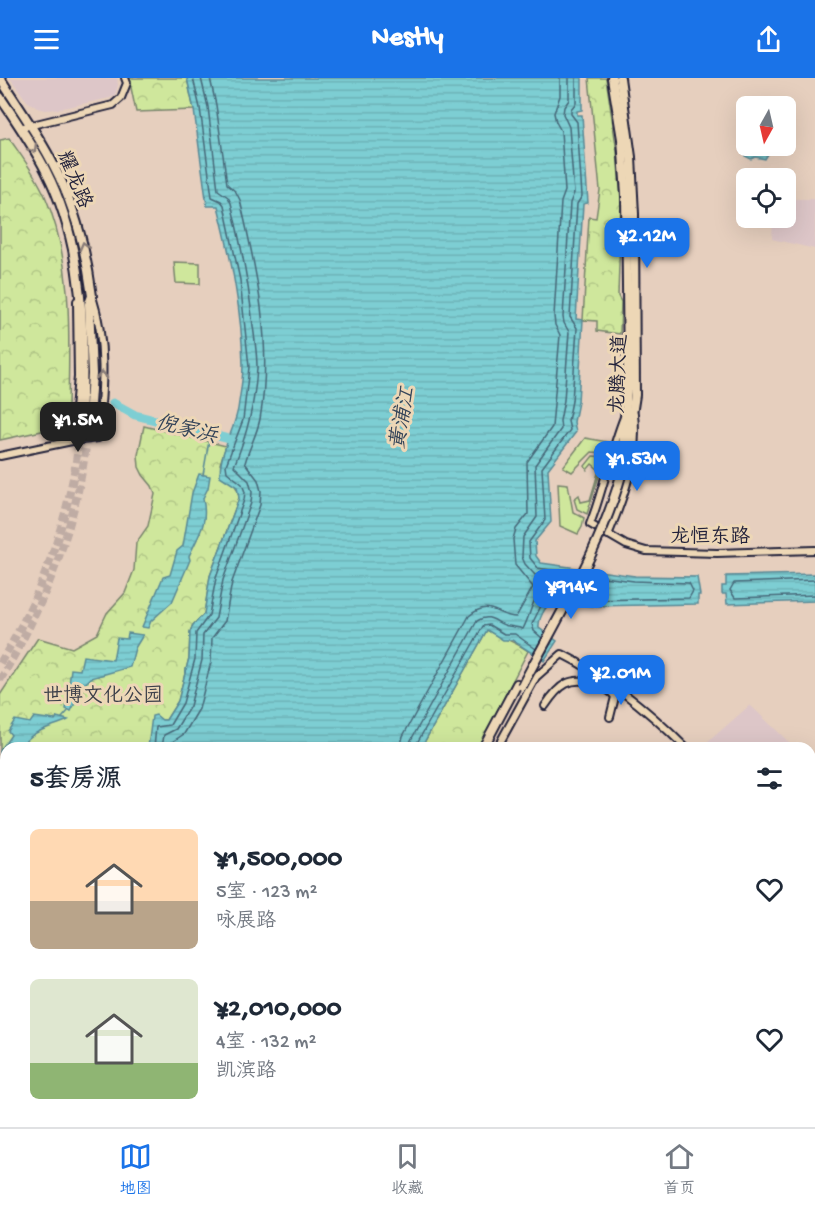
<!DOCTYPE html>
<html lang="zh">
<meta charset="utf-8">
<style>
:root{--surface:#fff;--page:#f6f6f7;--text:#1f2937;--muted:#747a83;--line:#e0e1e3;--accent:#1a73e8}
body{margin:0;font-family:"Gochi Hand","LXGW WenKai TC",sans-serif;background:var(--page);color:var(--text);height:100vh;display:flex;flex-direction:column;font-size:22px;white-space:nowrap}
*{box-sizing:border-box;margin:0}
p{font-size:20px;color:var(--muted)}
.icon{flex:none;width:33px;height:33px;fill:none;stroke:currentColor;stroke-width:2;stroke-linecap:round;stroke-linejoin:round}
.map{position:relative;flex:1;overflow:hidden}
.details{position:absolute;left:0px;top:664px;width:816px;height:386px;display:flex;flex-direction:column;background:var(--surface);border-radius:18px 18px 0 0;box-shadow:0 6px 24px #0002}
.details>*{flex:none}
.needle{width:39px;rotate:188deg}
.fabs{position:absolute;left:736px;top:18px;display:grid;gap:12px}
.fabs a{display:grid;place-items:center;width:60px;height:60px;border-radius:9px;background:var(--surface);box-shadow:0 6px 24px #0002;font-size:30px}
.price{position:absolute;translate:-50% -51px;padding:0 14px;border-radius:12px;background:var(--accent);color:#fff;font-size:20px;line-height:39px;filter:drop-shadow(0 2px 3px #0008)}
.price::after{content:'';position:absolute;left:50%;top:36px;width:18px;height:14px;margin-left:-9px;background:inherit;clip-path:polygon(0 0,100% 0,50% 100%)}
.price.current{background:#222;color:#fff}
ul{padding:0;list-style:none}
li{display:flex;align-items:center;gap:18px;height:150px;padding:0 30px}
li span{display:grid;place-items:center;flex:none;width:168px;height:120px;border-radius:9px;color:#555}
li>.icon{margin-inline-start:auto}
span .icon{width:72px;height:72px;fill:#fffc;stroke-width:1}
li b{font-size:26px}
h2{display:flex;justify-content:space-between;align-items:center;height:72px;padding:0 30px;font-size:26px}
header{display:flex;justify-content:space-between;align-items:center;height:78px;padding:0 30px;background:var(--accent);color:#fff;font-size:27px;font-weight:800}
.tabs{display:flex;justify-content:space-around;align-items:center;height:84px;border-top:2px solid var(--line);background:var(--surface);font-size:16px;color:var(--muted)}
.tabs a{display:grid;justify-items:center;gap:3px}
.tabs .current{color:var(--accent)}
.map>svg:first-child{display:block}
</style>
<header><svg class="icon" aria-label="menu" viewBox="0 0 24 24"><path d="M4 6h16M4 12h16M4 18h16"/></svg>Nestly<svg class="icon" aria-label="share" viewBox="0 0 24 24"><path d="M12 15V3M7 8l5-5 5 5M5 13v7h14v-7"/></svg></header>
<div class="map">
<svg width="815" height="1049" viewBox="0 0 815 1049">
<defs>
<pattern id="forest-crowns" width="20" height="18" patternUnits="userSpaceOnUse" patternTransform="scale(1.5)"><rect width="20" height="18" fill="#cfe79c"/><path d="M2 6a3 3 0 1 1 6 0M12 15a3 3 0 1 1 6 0" fill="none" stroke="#b1c687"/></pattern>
<pattern id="water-rules" width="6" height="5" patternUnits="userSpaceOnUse" patternTransform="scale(1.5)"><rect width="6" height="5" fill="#7dced3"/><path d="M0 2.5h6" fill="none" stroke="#6cb1b6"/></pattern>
</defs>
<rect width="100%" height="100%" fill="#e6cfbe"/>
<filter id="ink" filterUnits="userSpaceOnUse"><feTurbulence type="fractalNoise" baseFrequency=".0167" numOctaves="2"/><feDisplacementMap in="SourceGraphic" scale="12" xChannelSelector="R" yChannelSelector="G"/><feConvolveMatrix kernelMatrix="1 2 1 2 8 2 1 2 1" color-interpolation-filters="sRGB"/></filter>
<g filter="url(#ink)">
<!-- built -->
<g fill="#ddc6c8">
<polygon points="10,0 117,0 118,7 115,17 110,20 58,31 46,32 37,30 27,23"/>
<polygon points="786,121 815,121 815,171 772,161 773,140 786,140"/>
<polygon points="750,627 795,670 701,670"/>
<polygon points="810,684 815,689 815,717 810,722"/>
<polygon points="815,963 815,1049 775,1049 770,1044 810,1044 810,967"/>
</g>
<!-- grass -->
<g fill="#cfe79c" stroke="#78846c" stroke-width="1.5">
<polygon points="174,184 200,185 200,206 176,205"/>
<polygon points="585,360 608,364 604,375 592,374 572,394 563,389"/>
<polygon points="593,378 605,379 587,436 577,431 574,421 579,417 581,424 590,422 599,392 592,386 587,392 585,388"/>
<polygon points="558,405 568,406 573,434 584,440 582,449 578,456 560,448"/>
</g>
<!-- forest -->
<g fill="url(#forest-crowns)" stroke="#78846c" stroke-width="1.5">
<polygon points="129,0 187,0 194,32 136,34"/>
<polygon points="589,0 606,0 617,74 621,122 618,218 621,224 620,256 597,253 597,243 583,242 589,139 596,140 600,112"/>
<path d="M9,60C22,79 36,97 45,118C74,185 69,261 68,331L65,343L60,349L0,362V62Z"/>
<path d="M144,348L226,368L220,386C226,396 239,408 239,420L210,498L204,536L193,547L190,554L189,580L178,623L166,642H162L149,662L148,670H6V756L0,753V617L38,560L72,570L97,556L107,535L125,515L134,492L136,465L148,448L155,416L152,408L143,397L139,389L138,377Z"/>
<path d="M487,552C502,561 513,562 528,573L478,670H421Z"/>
<polygon points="101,1044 261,1044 246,1049 94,1049"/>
</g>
<!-- water -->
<g fill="url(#water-rules)" stroke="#598996" stroke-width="1.5">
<path d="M187,0H582V32L577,33V37H582L588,125L583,126L576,241L583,242L578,324L574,344L576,354L548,391L551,444L535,463L536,478L541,485L635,498L697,499L700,517H698V526L593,528L552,524C545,528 538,542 539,550L557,563L544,583L512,562H503L487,552L421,670H148L152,638L156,637L162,642H166L178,623L189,580L190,554L193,547L204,536L210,498L239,420L237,409L220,398C219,372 237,350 239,324C241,312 243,299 243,287C242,233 231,180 218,128H207L194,32Z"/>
<polygon points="747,54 747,68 768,68 768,76 765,81 755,79 751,81 745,78 748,72 746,68 747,61 743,57"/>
<path d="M199,396L210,398L208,410L203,420C208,446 200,454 189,478L190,482L172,524L151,543L148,550L142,549L163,499L170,497L177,473L183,468L192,415Z"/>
<polygon points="815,496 815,523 727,526 726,516 722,516 722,508 726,508 726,498"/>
<polygon points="128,555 143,557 135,570 130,589 91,600 85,606 71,633 66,631 71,591 80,592 83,578 113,582 117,560 127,561"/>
<path d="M34,639L55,642L57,639L68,642C51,650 30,652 21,670H6V693L0,697V673L11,657L8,653L15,642L30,645Z"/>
<polygon points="0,753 6,756 6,1044 101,1044 94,1049 0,1049"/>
</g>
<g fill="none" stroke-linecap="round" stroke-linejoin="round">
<!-- shore -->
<g stroke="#466778" stroke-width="1.5">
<polyline points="569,0 569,22 564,29 563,36 569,49 574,115 570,125 563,239 564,245 569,254 564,322 560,343 561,351 535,387 537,439 523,459 522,479 525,486 535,497 572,503"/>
<polyline points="576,496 538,490 530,480 529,464 545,442 542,390 570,352 568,343 572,323 577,250 570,239 577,126 582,118 577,44 571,36 571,31 576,25 576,0"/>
<polyline points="815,502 734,505 730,512 735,520 815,517"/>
<polyline points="575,520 593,522 689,520 693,513 689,505 634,503 587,497"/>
<polyline points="542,560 534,553 532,546 543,524 551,518 564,519"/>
<polyline points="154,670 156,649 170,647 183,625 195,581 196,555 209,537 216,500 244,422 245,414 242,406 227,394 226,387 243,342 249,289 240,202 224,127 221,123 212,119 200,30 193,0"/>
<path d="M162,670L164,657L176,651L190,628L202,582L203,557L216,540L223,502L251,425L252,414L249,403L234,388C247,357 255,324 257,290C257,276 255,262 253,248C249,206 241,166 231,125L228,119L218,112L208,29L201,0"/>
<path d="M171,670L172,664L184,656L199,631L211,584L212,560L225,543L232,504L260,427L261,413L258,402L245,385C249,370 257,356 260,341C273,268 257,194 240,122L236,114L227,106L216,27L210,0"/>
<path d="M400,670L403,658L469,538C490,520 497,539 516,539L533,509L515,487L513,461L516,451L528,436L527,384L552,349L560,257L555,247L554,238L561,124L565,113L561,53L556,44L554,35L560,18V0"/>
<path d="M409,670L411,662L477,543C491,534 496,546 508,548C513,549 518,549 523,551C536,526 529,508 568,512"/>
<polyline points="417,670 417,665 483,548 489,547 504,556 515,556 536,571"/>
</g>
<!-- stream -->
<g stroke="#598996" stroke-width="1.5">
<polyline points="203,397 210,357"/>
<polyline points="62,640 69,632"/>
</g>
<!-- river -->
<polyline stroke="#7dced3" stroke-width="9" points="113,325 135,337 229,361"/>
<!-- major-tunnel -->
<g stroke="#bfaca4" stroke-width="8" stroke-dasharray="8 4" stroke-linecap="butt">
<path d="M0,585C45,513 74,428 81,342"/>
<path d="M0,602C48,522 81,436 89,342"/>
</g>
<defs>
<g id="minor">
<polyline points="20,50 113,27 121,20 127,5 125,0"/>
<path d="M77,223L78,299L72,363L98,360C103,312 107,264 92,218"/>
<path d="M624,339C610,374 604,411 590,446L626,467L646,473L717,475L815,472"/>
<polyline points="0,378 72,363"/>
<path d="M608,457C624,419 639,379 634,336"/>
<path d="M545,628C559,607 570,597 596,606C603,609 611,612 615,619L610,639"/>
<path d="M497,670L536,599L562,576C608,599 650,634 686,670"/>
<polyline points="810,736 815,732"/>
<polyline points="810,749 815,745"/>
<polyline points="810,794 815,799"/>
<polyline points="810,961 815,957"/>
<polyline points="449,1044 452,1049"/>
<polyline points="753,1044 757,1049"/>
<polyline points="763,1044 767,1049"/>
</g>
<g id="major">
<path d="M0,0C18,29 38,56 53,86C75,128 86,172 92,218L89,226L92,296L89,342"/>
<polyline points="612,0 622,61 626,116 628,298 623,369"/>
<polyline points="620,0 631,79 634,136 635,317 625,382"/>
<path d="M0,19C16,43 33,67 46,93C85,169 85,258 81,342"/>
<polyline points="483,670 517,606"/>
<polyline points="259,1049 277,1044"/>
<polyline points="287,1049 306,1044"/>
</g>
</defs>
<!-- minor casing -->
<use href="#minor" stroke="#22223b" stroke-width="10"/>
<!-- major casing -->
<use href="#major" stroke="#22223b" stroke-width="12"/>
<!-- minor -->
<use href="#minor" stroke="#edd7b6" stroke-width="6"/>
<!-- major -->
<use href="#major" stroke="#edd7b6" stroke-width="8"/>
<defs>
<path id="major-bridge" d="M522,608C560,535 606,463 625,382"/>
</defs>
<!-- major-bridge casing -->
<use href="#major-bridge" stroke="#22223b" stroke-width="12" stroke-linecap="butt"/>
<!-- major-bridge -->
<use href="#major-bridge" stroke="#edd7b6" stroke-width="8"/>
</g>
<!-- one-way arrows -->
<defs><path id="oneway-chevron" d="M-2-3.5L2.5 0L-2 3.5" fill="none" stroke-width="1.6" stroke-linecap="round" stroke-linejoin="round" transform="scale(1.5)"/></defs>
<g stroke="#887c78">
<use href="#oneway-chevron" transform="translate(33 71) rotate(59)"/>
<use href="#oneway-chevron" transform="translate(84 168) rotate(-104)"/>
<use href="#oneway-chevron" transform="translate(102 297) rotate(-89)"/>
</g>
</g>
<g text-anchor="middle" stroke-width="6" stroke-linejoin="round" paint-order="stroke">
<!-- street labels -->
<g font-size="20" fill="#22223b" stroke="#edd7b6">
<text transform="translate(76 101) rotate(67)" y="7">耀龙路</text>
<text transform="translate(617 296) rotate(-88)" y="7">龙腾大道</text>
<text x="710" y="464">龙恒东路</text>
</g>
<!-- park labels -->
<g font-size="20" fill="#3c404a" stroke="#edd7b6">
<text x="103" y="623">世博文化公园</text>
</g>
<!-- water labels -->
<g font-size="21" font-style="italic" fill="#344459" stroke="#edd7b6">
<text transform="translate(401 340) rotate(-80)" y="7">黄浦江</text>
<text transform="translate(187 350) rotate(14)" y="7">倪家浜</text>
</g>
</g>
</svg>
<div class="fabs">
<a><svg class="needle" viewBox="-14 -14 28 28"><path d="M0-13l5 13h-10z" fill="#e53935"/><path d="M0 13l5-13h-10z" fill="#747a83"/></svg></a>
<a><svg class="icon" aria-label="locate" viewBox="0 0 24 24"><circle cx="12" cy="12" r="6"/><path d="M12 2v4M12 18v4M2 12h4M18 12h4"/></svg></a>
</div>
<b class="price" style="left:647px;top:191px">¥2.12M</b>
<b class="price current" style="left:78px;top:375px">¥1.5M</b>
<b class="price" style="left:637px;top:414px">¥1.53M</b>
<b class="price" style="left:571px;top:542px">¥914K</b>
<b class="price" style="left:621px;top:628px">¥2.01M</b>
<section class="details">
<h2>5套房源<svg class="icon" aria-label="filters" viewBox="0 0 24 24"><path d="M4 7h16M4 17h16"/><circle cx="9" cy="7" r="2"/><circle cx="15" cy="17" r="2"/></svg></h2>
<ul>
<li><span style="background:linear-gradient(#ffd9b3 60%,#b9a48a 0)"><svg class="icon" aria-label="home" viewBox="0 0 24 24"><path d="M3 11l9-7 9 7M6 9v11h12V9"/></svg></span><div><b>¥1,500,000</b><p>5室 · 123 m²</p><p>咏展路</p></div><svg class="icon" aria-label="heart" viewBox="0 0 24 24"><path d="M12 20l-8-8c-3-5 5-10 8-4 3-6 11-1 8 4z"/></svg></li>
<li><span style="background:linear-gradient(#dfe7d0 70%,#8fb573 0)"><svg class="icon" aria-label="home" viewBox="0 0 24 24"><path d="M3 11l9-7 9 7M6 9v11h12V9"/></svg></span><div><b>¥2,010,000</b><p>4室 · 132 m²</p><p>凯滨路</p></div><svg class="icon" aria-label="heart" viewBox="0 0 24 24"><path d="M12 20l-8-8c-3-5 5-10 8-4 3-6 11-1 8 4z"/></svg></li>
</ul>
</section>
</div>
<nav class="tabs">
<a class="current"><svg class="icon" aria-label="map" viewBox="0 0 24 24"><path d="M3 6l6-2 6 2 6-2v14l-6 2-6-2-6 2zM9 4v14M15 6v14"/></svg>地图</a>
<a><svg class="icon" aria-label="saved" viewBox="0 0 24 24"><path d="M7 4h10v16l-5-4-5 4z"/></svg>收藏</a>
<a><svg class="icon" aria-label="home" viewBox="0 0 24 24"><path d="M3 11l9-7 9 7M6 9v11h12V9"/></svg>首页</a>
</nav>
